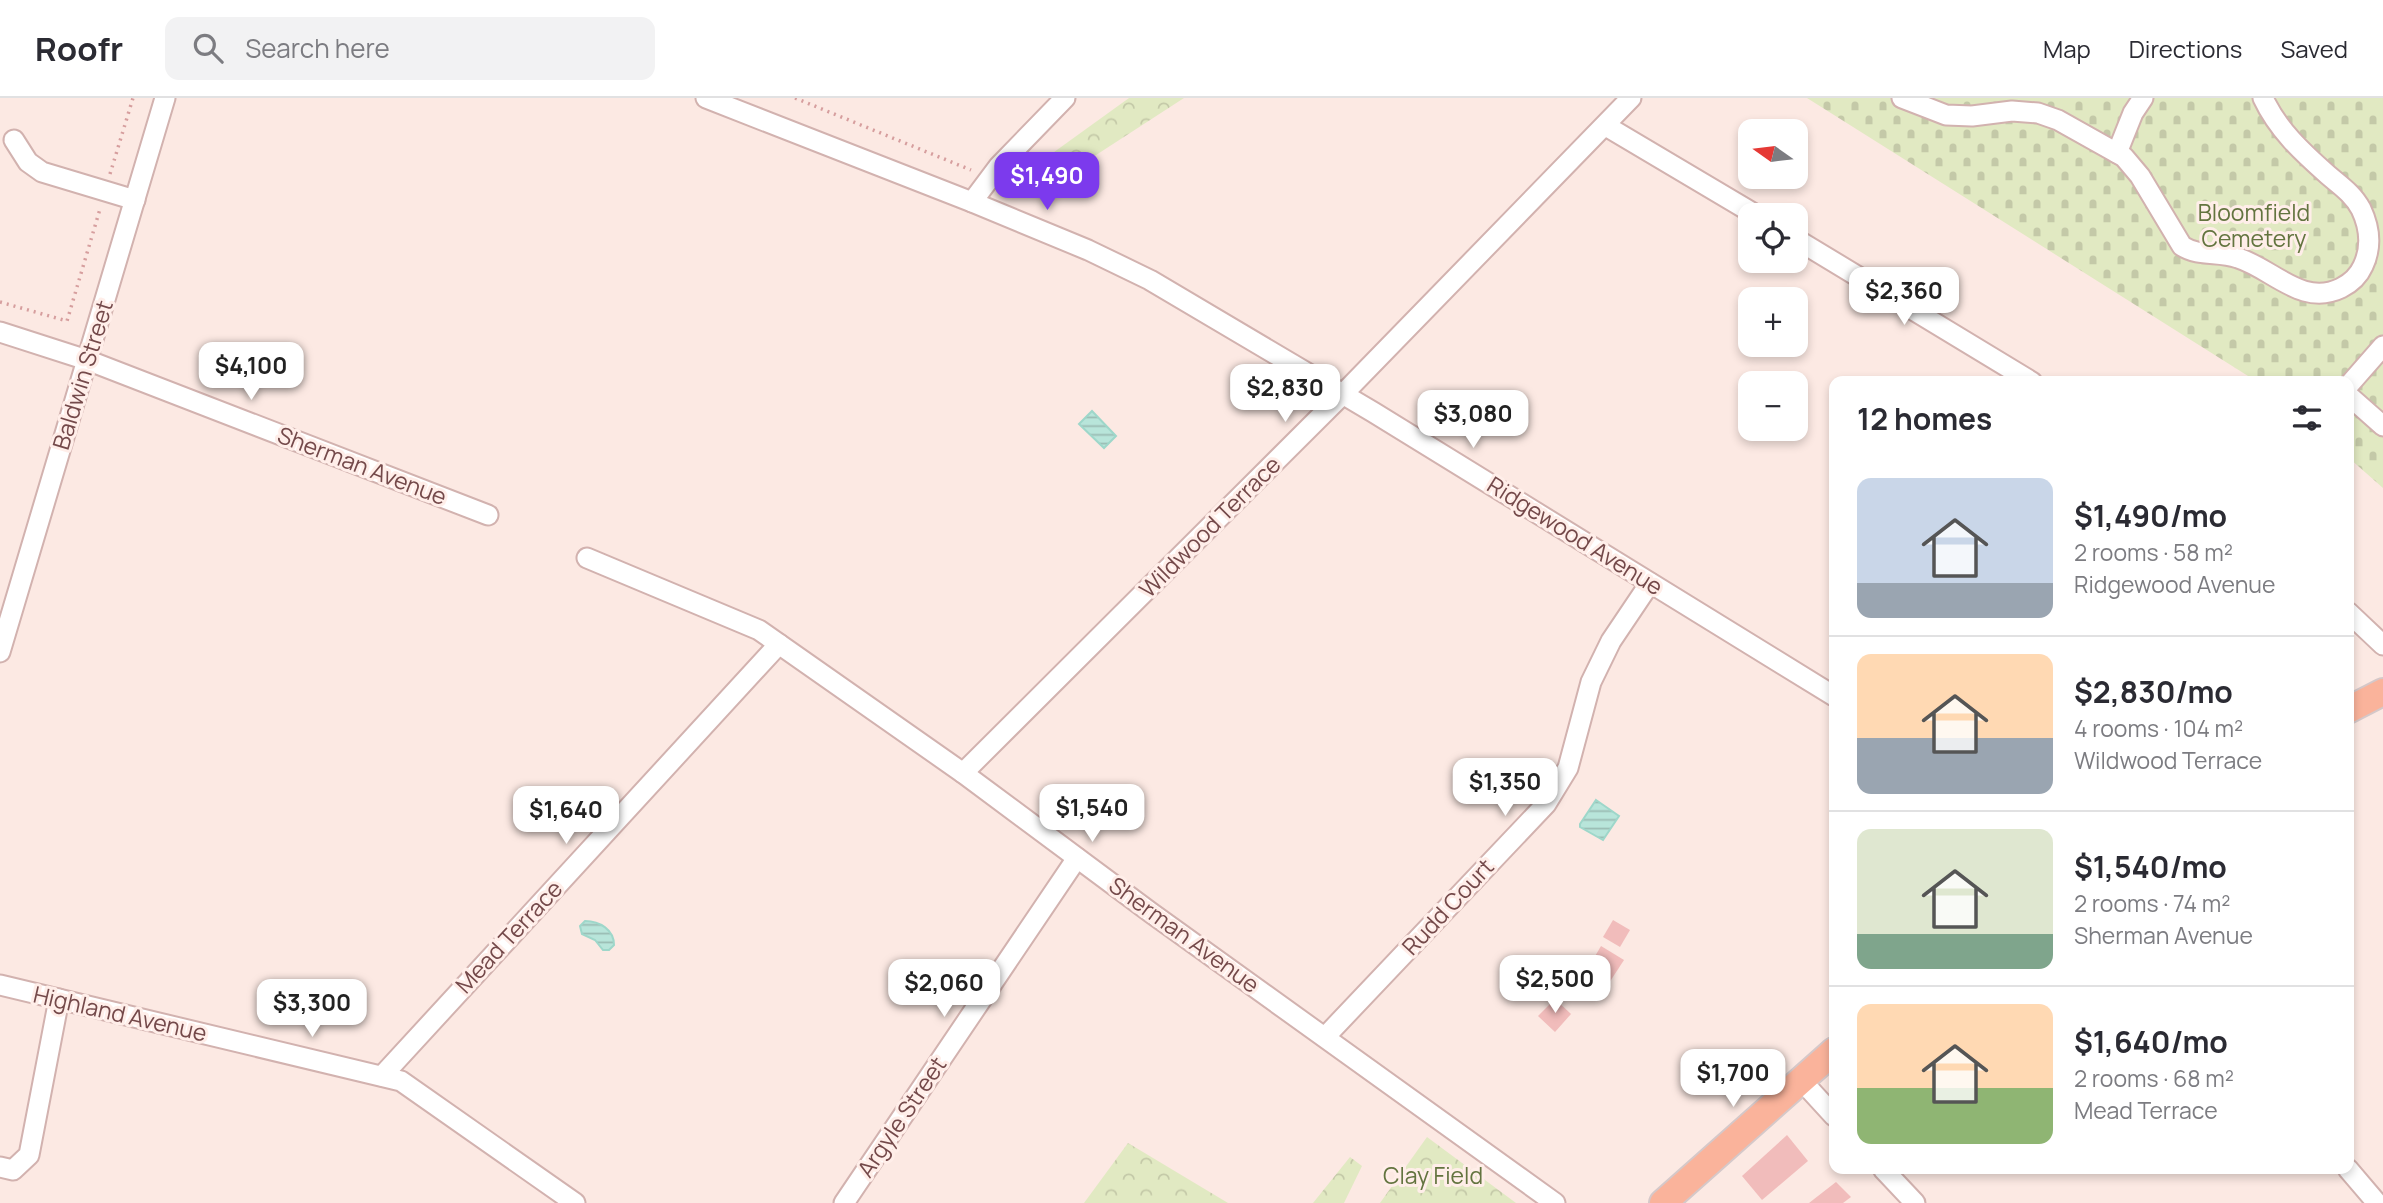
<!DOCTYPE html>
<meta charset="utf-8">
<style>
:root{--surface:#fff;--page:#f2f2f3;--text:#2b2b33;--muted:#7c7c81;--line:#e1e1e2;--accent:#7c3aed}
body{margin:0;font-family:Manrope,sans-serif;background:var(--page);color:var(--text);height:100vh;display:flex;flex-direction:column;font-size:26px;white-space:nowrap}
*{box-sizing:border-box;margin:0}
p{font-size:23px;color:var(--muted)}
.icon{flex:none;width:38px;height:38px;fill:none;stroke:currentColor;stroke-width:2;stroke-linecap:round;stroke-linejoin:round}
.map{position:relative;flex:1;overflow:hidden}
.drawer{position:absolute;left:1829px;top:278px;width:525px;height:798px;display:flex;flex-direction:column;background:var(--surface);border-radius:14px;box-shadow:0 4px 10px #0003}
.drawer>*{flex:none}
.needle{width:46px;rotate:284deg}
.fabs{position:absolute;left:1738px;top:21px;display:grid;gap:14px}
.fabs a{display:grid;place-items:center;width:70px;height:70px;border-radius:14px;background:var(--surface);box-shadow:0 4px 10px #0003;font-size:35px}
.price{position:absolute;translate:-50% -60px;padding:0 16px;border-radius:14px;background:#fff;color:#222;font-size:23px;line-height:46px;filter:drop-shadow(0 2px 4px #0008)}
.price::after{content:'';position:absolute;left:50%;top:42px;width:21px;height:16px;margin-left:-10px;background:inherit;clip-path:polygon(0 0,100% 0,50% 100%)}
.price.current{background:var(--accent);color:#fff}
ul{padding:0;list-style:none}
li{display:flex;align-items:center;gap:21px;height:175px;padding:0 28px}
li+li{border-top:2px solid var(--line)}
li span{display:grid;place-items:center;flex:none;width:196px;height:140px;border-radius:14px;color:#555}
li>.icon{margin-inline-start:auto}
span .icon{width:84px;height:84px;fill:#fffc;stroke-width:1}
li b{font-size:30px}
h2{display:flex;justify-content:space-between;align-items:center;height:84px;padding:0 28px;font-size:30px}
header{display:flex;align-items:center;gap:42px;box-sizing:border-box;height:98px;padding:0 35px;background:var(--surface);border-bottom:2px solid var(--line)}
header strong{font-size:33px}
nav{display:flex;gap:38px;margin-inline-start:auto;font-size:24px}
.search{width:490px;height:63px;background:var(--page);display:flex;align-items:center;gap:18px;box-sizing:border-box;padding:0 24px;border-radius:14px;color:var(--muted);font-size:26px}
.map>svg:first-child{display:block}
</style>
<header>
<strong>Roofr</strong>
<div class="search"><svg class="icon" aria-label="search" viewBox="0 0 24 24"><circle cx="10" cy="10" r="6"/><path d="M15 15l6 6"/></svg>Search here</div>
<nav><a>Map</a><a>Directions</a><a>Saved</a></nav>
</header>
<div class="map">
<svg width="2383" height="1105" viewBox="0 0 2383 1105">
<defs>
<pattern id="forest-crowns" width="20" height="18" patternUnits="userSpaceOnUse" patternTransform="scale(1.75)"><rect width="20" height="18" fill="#e1e9c2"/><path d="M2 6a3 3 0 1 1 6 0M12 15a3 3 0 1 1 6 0" fill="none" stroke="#c4c9a8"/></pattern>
<pattern id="cemetery-stones" width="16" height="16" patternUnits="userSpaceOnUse" patternTransform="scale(1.75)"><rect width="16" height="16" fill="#e1e9c2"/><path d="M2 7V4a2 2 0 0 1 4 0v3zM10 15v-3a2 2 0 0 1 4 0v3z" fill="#c4c9a8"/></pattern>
<pattern id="water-rules" width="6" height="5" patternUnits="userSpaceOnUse" patternTransform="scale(1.75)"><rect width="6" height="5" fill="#b8e5da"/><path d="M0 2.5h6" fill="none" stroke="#9abcb3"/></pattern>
</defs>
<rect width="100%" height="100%" fill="#fce9e3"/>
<!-- forest -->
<g fill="url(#forest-crowns)">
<polygon points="1129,0 1184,0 1039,94 1025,75"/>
<polygon points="1427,1039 1516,1105 1380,1105"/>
<polygon points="1128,1045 1228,1105 1084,1105"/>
<polygon points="1350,1059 1362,1068 1344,1105 1313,1105"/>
</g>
<!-- cemetery -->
<polygon fill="url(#cemetery-stones)" points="1807,0 2383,0 2383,390 2349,360 2348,284 2256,283"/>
<!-- water -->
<g fill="url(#water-rules)" stroke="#9ed7ca" stroke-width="2">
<polygon points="1092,313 1116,338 1104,350 1079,326"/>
<polygon points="1596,702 1619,718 1603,742 1580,729 1580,726"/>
<path d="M585,823C600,823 614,832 614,847L609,852H603L595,842L582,836L580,828Z"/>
</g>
<!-- building -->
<g fill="#f1bcbb">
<polygon points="1613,822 1630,832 1620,849 1603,839"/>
<polygon points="1601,848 1624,862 1609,885 1587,872"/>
<polygon points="1555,901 1571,916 1555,934 1538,918"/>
<polygon points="1787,1037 1808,1063 1762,1102 1742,1078"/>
<polygon points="1836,1084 1851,1099 1843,1105 1809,1105"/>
</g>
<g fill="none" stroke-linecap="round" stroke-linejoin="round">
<defs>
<g id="minor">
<polyline points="706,0 972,104 1088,152 1150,182 1373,314 1834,598"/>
<path d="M1902,0L1946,17L1972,18L2012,13L2038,15L2058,22L2124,59L2140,78L2182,148C2199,159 2219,153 2238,160C2273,171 2302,209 2341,190C2351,185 2359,177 2363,168C2372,149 2370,130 2361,111C2353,96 2341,88 2328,77C2302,54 2278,32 2263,0"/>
<polyline points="1606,28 1756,117"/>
<polyline points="14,42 28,64 42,74 135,102"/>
<polyline points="2117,55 2133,15 2143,0"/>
<polyline points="972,104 999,68 1065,0"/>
<polyline points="1796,141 2032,284"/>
<polyline points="0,234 87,262 488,417"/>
<polyline points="2348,288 2383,248"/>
<polyline points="2348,297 2383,328"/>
<polyline points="587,460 759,532 963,675 1150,814 1555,1105"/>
<polyline points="2348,514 2383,547"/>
<polyline points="0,554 165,0"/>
<polyline points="963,675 1343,296 1631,0"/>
<polyline points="0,887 401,983 575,1105"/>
<polyline points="1325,939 1546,706 1568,670 1591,584 1611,543 1650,485"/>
<polyline points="382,978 779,546"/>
<polyline points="1801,982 1834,1018"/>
<polyline points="0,1069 13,1072 29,1057 59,901"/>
<polyline points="1883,1071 1915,1105"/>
<polyline points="2348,1071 2377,1105"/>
<polyline points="844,1105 1077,760"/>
</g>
<g id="major">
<polyline points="2348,612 2383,594"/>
<polyline points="1663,1105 1834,953"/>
</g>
</defs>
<!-- minor casing -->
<use href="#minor" stroke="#d2b2af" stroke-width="23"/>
<!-- major casing -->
<use href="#major" stroke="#d5c8c9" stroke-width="30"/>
<!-- path -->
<g stroke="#d69e9e" stroke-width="3.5" stroke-dasharray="2 5" stroke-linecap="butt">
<polyline points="795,0 971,72"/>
<polyline points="110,76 133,0"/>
<polyline points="0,204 67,223 100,111"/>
</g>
<!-- minor -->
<use href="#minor" stroke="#fff" stroke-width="19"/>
<!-- major -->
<use href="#major" stroke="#fab39b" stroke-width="26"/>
</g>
<g text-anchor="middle" stroke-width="6" stroke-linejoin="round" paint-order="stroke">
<!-- park labels -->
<g font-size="23" fill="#63743f" stroke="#ffeee9">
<text x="2254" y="123">Bloomfield<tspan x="2254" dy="26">Cemetery</tspan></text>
<text x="1433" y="1086">Clay Field</text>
</g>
<!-- street labels -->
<g font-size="23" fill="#74494a" stroke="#ffeee9">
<text transform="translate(83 277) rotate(-73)" y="8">Baldwin Street</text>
<text transform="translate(362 368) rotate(21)" y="8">Sherman Avenue</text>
<text transform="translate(1210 429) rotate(-45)" y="8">Wildwood Terrace</text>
<text transform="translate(1575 438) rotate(32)" y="8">Ridgewood Avenue</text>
<text transform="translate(1448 809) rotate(-47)" y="8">Rudd Court</text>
<text transform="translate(1184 837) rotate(36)" y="8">Sherman Avenue</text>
<text transform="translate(509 839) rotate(-47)" y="8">Mead Terrace</text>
<text transform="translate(120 916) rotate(13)" y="8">Highland Avenue</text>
<text transform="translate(902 1019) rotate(-56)" y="8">Argyle Street</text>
</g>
</g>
</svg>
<div class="fabs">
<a><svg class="needle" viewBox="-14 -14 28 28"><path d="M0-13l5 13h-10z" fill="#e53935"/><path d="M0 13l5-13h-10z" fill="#7c7c81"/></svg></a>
<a><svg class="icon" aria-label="locate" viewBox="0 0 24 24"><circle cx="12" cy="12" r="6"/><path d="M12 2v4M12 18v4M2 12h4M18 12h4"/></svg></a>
<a>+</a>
<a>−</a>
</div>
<b class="price current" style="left:1047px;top:114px">$1,490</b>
<b class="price" style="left:1904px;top:229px">$2,360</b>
<b class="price" style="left:251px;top:304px">$4,100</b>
<b class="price" style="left:1285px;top:326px">$2,830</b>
<b class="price" style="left:1473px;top:352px">$3,080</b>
<b class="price" style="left:1505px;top:720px">$1,350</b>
<b class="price" style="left:1092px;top:746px">$1,540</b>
<b class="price" style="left:566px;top:748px">$1,640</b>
<b class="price" style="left:1555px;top:917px">$2,500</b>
<b class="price" style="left:944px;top:921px">$2,060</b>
<b class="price" style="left:312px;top:941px">$3,300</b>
<b class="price" style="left:1733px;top:1011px">$1,700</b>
<section class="drawer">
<h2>12 homes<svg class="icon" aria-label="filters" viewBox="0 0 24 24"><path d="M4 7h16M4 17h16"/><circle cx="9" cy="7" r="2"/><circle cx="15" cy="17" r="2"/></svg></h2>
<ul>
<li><span style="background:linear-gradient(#c9d6e8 75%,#9aa5b1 0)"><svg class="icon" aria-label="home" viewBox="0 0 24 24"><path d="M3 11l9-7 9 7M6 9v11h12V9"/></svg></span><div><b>$1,490/mo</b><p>2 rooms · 58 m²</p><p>Ridgewood Avenue</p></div></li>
<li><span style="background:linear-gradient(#ffd9b3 60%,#9aa5b1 0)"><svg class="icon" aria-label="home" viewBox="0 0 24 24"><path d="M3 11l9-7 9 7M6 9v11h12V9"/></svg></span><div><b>$2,830/mo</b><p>4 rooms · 104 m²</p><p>Wildwood Terrace</p></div></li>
<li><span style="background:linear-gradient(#dfe7d0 75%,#7fa58c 0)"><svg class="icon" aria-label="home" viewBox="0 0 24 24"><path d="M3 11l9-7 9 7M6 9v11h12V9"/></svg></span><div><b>$1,540/mo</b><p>2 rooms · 74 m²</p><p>Sherman Avenue</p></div></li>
<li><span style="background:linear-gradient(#ffd9b3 60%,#8fb573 0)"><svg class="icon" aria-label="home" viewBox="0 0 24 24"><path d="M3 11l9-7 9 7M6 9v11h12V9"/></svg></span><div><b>$1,640/mo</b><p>2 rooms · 68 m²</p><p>Mead Terrace</p></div></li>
</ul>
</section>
</div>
